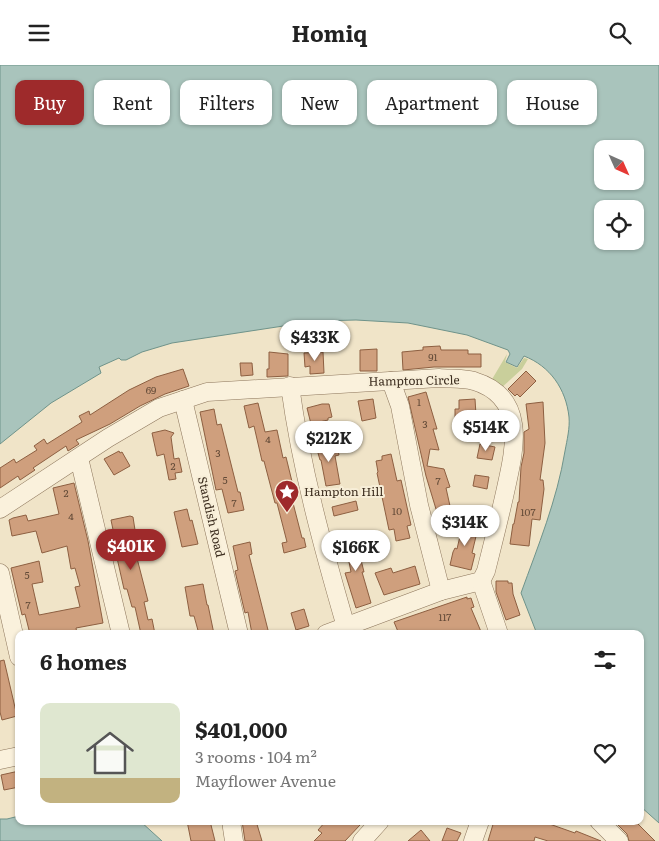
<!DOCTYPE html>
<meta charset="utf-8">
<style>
:root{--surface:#fff;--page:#f6f6f6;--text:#222;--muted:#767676;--accent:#9e2a2b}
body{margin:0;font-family:Literata,serif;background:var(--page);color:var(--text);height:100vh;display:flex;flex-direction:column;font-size:19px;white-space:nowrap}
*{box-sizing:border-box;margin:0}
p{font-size:16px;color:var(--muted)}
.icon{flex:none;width:28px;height:28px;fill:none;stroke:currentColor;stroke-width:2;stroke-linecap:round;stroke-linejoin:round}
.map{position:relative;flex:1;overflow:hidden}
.details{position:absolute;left:15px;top:565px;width:629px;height:195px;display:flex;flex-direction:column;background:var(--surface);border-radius:10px;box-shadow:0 1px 4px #0004}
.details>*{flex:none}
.hud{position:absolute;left:15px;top:15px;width:630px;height:45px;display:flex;gap:10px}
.needle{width:32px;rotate:135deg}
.tools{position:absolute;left:594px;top:75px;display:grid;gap:10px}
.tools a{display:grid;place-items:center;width:50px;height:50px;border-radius:10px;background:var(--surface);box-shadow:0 1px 4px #0004;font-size:25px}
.price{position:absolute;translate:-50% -42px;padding:0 11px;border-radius:18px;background:#fff;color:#222;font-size:16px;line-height:32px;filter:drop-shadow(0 1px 2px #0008)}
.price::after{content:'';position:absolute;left:50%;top:30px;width:15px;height:11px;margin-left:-8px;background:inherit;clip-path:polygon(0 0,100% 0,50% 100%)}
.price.on{background:var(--accent);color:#fff}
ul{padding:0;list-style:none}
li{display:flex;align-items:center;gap:15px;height:125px;padding:0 25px}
li span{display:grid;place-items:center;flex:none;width:140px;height:100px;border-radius:10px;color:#555}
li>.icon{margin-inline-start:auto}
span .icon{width:60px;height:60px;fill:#fffc;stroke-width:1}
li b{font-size:21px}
h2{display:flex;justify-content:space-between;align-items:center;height:60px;padding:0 25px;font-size:21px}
.tag{padding:0 18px;border-radius:10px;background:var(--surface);box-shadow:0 1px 4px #0004;font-size:18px;line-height:45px}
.tag.on{background:var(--accent);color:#fff}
header{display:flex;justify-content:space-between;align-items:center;height:65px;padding:0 25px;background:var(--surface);font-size:22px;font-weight:700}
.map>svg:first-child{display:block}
</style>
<header><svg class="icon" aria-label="menu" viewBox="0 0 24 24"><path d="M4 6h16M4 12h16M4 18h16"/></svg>Homiq<svg class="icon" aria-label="search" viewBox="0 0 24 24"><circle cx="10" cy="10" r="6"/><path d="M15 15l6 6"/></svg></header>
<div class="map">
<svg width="659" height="776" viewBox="0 0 659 776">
<rect width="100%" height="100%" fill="#f0e4c8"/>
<!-- green -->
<polygon fill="#c9cf9b" points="507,289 505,297 517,303 524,293 528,294 522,304 500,324 491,316"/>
<!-- water -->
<g fill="#a9c4bc" stroke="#6f938a" fill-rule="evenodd">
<path d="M0,0H659V758L640,741V569H537L521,528C538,481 557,435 565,386C567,375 570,363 569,352C566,324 550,301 524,291L517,302L506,297L510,289L508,285L467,270L408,258L356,255L316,256L172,278L142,287L126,295H121L119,293L99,302L101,308L51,338L0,379ZM602,84H635V116H602ZM602,144H635V176H602Z"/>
<polygon points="19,751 19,756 140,756 162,776 0,776 0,754 7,754"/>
</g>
<!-- building -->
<g fill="#cf9f7d" stroke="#8d5f41">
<polygon points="440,281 441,285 468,285 468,289 481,289 481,302 434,302 403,305 402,287 423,285 423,282"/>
<polygon points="377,284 377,306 360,306 360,285"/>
<polygon points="269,287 288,289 288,311 267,312 267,304 269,304"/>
<polygon points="323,287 324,308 310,309 310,301 305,302 304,288"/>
<polygon points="240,298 252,298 253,310 241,311"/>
<polygon points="183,304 189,321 165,329 140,341 110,359 76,375 79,379 68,386 66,381 33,403 35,405 20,415 18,411 0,423 0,403 14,394 16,398 37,385 34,381 44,374 47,379 82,357 79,351 89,346 90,350 129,325 156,312"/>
<polygon points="526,306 536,316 520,332 517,329 515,331 508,324"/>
<polygon points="426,327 437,364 433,364 439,385 430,384 427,401 444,404 450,422 446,423 452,450 439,454 426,411 408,332"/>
<polygon points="373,334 376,353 362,356 358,336"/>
<polygon points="475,334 476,350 472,350 473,354 455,355 455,344 459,344 459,335"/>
<polygon points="543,337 545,378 540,415 543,415 544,424 540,455 532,454 529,481 510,479 513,459 514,459 518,437 519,437 521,402 524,388 524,367 529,364 526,339"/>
<polygon points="258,338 265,367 277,365 283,393 286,392 296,433 292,434 302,473 304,473 306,482 284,488 282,478 287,477 277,438 275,438 264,396 262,396 254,361 249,363 244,341"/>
<polygon points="322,339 329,339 332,352 328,353 328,355 311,359 307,343"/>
<polygon points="214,344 217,360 221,359 238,427 240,427 244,445 228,448 222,424 216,425 200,347"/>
<polygon points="165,365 174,368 171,372 174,394 179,393 182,407 175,408 176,414 169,415 164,389 157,391 152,368"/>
<polygon points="336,377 339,390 335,391 340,419 326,421 321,395 320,395 316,381"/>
<polygon points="480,379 495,382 492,395 477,393"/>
<polygon points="119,386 120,388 122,387 130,401 114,410 104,394"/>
<polygon points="391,389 397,416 401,415 411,460 407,461 410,473 396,476 394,464 389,465 377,408 378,407 376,396 382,395 382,391"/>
<polygon points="475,410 489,412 487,424 473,421"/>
<polygon points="74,418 88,476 103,558 76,563 77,569 30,569 25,549 22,550 11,503 39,496 43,517 32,519 39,550 80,542 75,522 80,521 75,503 71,504 67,481 42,488 36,466 12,471 9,455 13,453 26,450 28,456 59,449 53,423"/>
<polygon points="356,436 358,445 334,451 332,442"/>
<polygon points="187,444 190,456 192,455 198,479 182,482 174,447"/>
<polygon points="130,451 133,452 135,465 130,466 148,536 144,537 148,555 152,554 155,569 141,569 135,542 132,542 127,524 124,524 115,484 117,484 111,455"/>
<polygon points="464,454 473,456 472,461 478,463 472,488 475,489 471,505 450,500 453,487 455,483 457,484"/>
<polygon points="358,469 363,490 360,491 364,507 362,507 371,538 356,543 345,508 351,507 344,472"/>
<polygon points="250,477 252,489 249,490 269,569 252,569 248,547 245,548 235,506 238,505 233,481"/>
<polygon points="415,501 420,519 384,530 375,508 391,503 393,508"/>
<polygon points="496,516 508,516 508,518 512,518 513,529 520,550 506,555 496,527"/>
<polygon points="203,519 207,540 208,540 214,569 199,569 194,551 190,551 185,522"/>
<polygon points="467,532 467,534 471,533 474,542 471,543 482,569 442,569 442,566 433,569 399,569 394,557"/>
<polygon points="304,544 309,561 296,565 291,548"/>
<polygon points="4,595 17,651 2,655 0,647 0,596"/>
<polygon points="19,706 19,722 4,725 1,710"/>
<polygon points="187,756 210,756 215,776 191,776"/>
<polygon points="242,756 256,756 262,776 245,776"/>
<polygon points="326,756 355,756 360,760 345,776 314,776 322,768 318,765"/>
<polygon points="494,756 541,756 575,768 576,766 601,776 548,776 535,772 534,776 488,776"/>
<polygon points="614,756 635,756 655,776 629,776 627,769"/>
<polygon points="447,763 461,768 457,776 442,776"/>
<polygon points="421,765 430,776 408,776"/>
</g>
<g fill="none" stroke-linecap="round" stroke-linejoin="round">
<defs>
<g id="minor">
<polyline points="391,316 400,341 419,440 441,526"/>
<path d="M290,321C301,403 323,483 346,562"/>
<polyline points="183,335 239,569"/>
<polyline points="79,393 121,569"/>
<path d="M0,444L108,373L159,343L207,327L439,313C451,314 463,313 474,316C527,332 515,383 506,423C500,451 493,478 486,506L481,516L441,526L326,569"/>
<polyline points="0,508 19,592"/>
<polyline points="481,516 499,569"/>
<polyline points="0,695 19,691"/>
<polyline points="231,756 234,776"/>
<polyline points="599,756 619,776"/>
<polyline points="362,776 380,756"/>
<polyline points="473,776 480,756"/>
</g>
</defs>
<!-- minor casing -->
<use href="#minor" stroke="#8d765c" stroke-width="19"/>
<!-- minor -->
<use href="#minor" stroke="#faf1dc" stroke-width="18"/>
</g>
<!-- icons -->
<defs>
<symbol id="sight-pin" viewBox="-11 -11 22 30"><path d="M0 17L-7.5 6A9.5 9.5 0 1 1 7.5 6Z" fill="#9e2a2b" stroke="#f7eed8"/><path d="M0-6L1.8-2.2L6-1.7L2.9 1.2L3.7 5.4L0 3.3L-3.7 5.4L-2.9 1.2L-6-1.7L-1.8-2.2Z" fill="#fff"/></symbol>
</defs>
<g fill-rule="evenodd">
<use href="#sight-pin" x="273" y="413" width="28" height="38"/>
</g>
<g text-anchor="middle" stroke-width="4" stroke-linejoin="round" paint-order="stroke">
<!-- number labels -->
<g font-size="10" fill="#624a37">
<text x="433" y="296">91</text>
<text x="151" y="329">69</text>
<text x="419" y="341">1</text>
<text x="425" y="363">3</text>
<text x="268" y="378">4</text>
<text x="218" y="392">3</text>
<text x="173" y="405">2</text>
<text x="225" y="419">5</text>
<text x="438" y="420">7</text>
<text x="66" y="432">2</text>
<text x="234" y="442">7</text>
<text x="397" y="450">10</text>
<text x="528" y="451">107</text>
<text x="71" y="455">4</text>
<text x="27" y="514">5</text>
<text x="28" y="544">7</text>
<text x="445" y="556">117</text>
</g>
<!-- street labels -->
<g font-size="12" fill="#3d2e20" stroke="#f7eed8">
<text transform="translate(414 316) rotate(-1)" y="4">Hampton Circle</text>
<text transform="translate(211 452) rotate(77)" y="4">Standish Road</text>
</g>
<!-- poi labels -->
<g font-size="12" fill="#3d2e20" stroke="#f7eed8" text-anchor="start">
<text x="304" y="431">Hampton Hill</text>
</g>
</g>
</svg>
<div class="tools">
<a><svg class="needle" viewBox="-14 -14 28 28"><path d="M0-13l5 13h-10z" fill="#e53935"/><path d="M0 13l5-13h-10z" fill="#767676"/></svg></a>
<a><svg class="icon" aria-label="locate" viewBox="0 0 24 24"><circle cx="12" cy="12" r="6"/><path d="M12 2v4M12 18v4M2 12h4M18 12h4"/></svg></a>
</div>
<b class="price" style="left:315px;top:297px">$433K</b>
<b class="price" style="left:486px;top:387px">$514K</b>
<b class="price" style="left:329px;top:398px">$212K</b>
<b class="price" style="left:465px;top:482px">$314K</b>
<b class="price on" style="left:131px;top:506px">$401K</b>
<b class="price" style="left:356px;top:507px">$166K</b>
<div class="hud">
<a class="tag on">Buy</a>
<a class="tag">Rent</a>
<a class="tag">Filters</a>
<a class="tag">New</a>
<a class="tag">Apartment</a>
<a class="tag">House</a>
</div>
<section class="details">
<h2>6 homes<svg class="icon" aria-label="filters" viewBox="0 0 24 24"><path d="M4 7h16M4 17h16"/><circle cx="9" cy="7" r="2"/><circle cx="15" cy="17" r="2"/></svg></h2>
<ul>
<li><span style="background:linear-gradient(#dfe7d0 75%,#c2b280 0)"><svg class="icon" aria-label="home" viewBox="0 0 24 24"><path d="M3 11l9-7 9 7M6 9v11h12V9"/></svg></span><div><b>$401,000</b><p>3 rooms · 104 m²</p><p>Mayflower Avenue</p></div><svg class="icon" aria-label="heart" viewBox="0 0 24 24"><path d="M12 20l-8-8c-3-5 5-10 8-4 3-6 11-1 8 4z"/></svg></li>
</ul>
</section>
</div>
